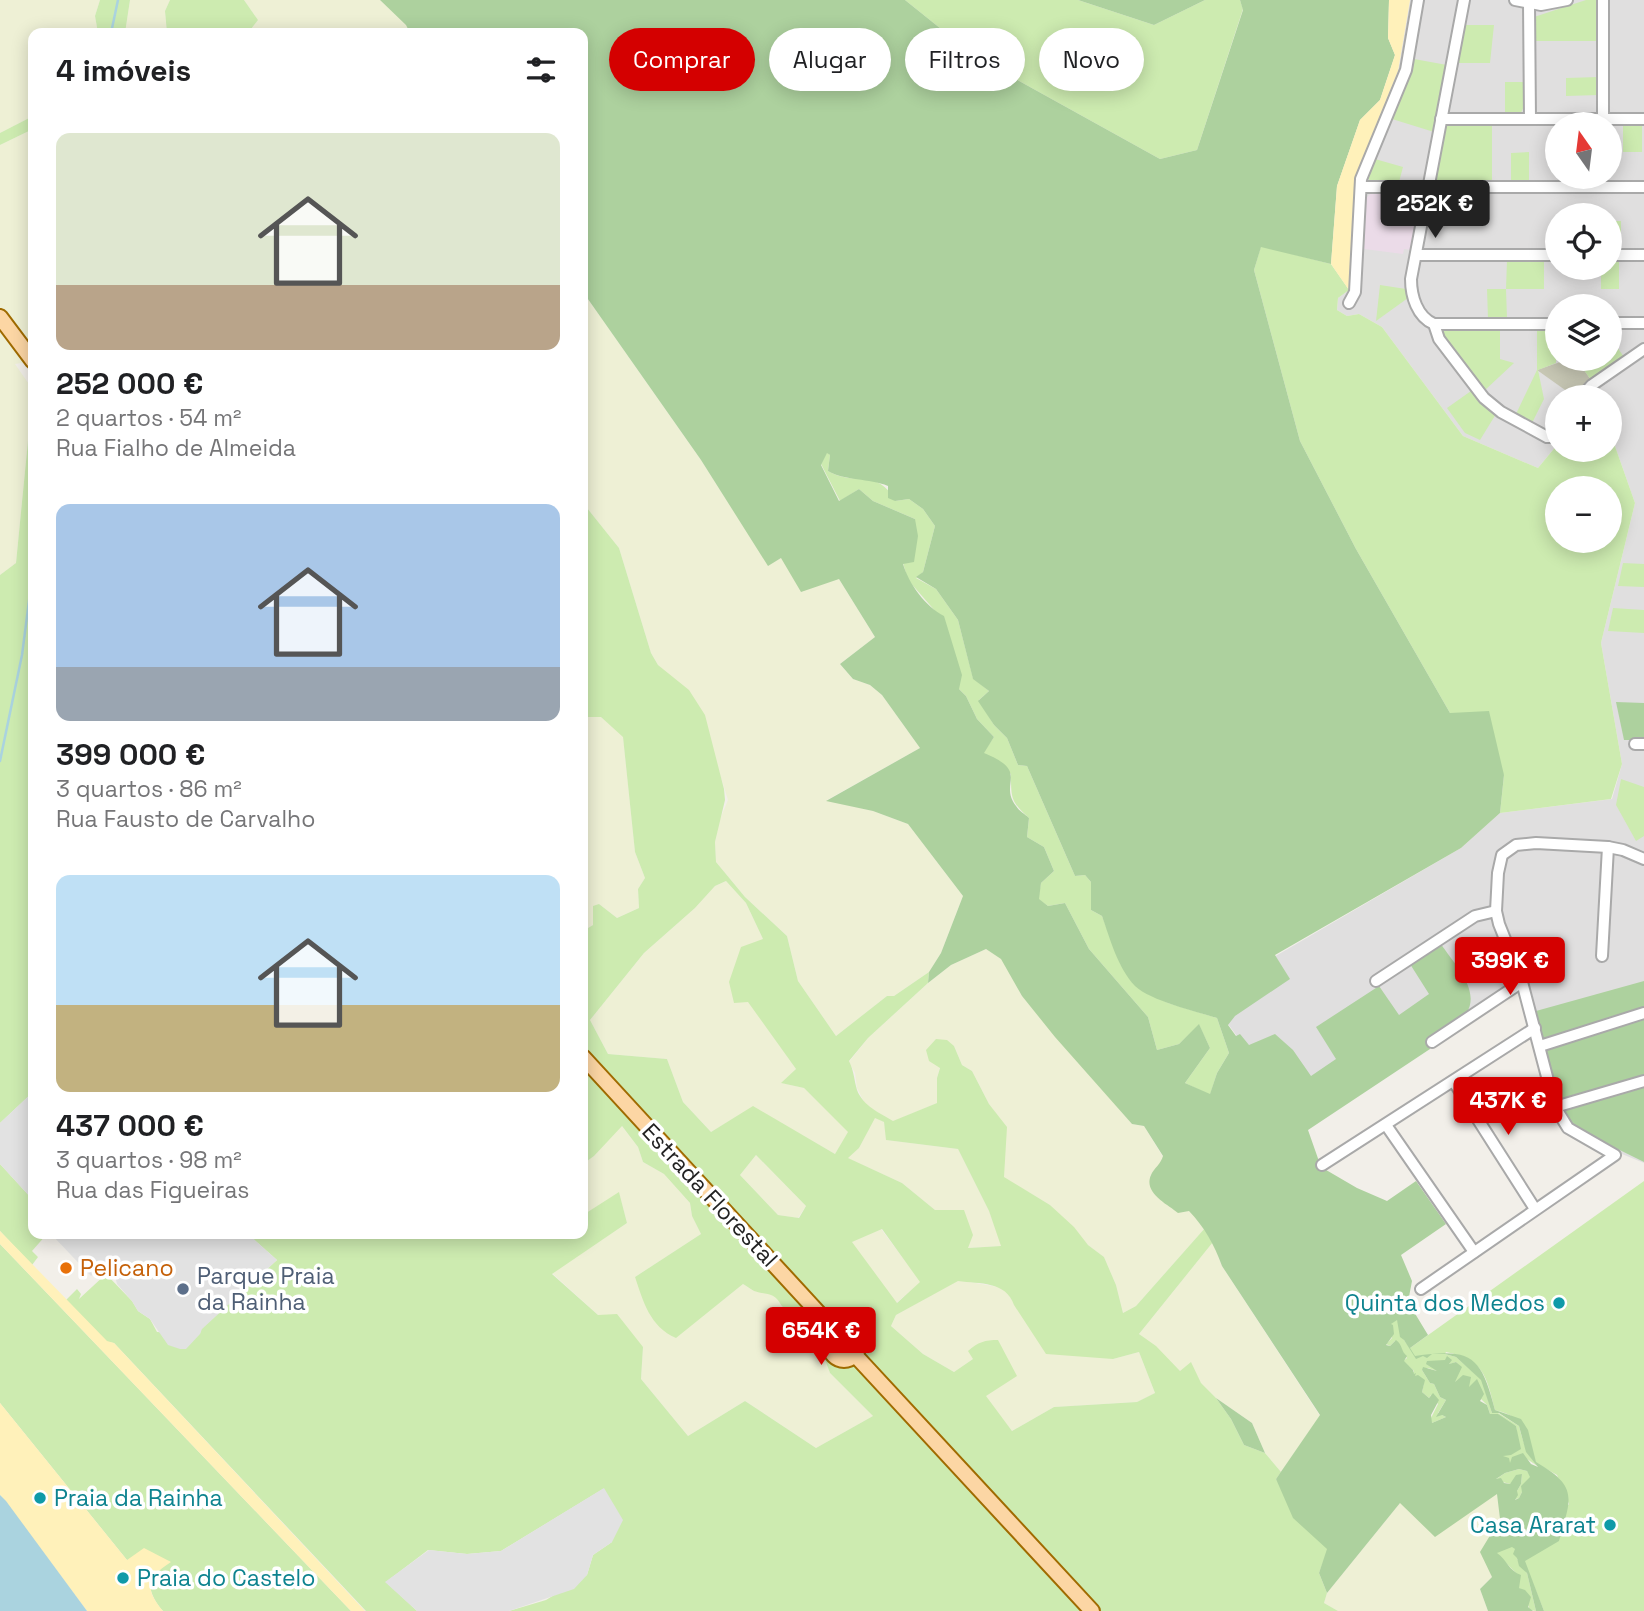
<!DOCTYPE html>
<html lang="pt">
<meta charset="utf-8">
<style>
:root{--surface:#fff;--page:#f2f2f2;--text:#202124;--muted:#757577;--accent:#d40000}
body{margin:0;font-family:"Space Grotesk",sans-serif;background:var(--page);color:var(--text);height:100vh;display:flex;flex-direction:column;font-size:26px;white-space:nowrap}
*{box-sizing:border-box;margin:0}
p{font-size:23px;color:var(--muted)}
.icon{flex:none;width:38px;height:38px;fill:none;stroke:currentColor;stroke-width:2;stroke-linecap:round;stroke-linejoin:round}
.map{position:relative;flex:1;overflow:hidden}
.drawer{position:absolute;left:28px;top:28px;width:560px;height:1211px;display:flex;flex-direction:column;background:var(--surface);border-radius:14px;box-shadow:0 4px 18px #0003}
.drawer>*{flex:none}
.hud{position:absolute;left:609px;top:28px;width:665px;height:63px;display:flex;gap:14px}
.needle{width:46px;rotate:346deg}
.buttons{position:absolute;left:1545px;top:112px;display:grid;gap:14px}
.buttons a{display:grid;place-items:center;width:77px;height:77px;border-radius:50%;background:var(--surface);box-shadow:0 4px 18px #0003;font-size:35px}
.price{position:absolute;translate:-50% -60px;padding:0 16px;border-radius:7px;background:var(--accent);color:#fff;font-size:23px;line-height:46px;filter:drop-shadow(0 2px 4px #0008)}
.price::after{content:'';position:absolute;left:50%;top:42px;width:21px;height:16px;margin-left:-10px;background:inherit;clip-path:polygon(0 0,100% 0,50% 100%)}
.price.on{background:#222;color:#fff}
ul{padding:0;list-style:none}
li{display:grid;align-content:center;gap:14px;height:371px;padding:0 28px}
li span{display:grid;place-items:center;height:217px;border-radius:14px;color:#555}
li>.icon{margin-inline-start:auto}
span .icon{width:126px;height:126px;fill:#fffc;stroke-width:1}
li b{font-size:30px}
h2{display:flex;justify-content:space-between;align-items:center;height:84px;padding:0 28px;font-size:30px}
.pill{padding:0 24px;border-radius:32px;background:var(--surface);box-shadow:0 4px 18px #0003;font-size:24px;line-height:63px}
.pill.on{background:var(--accent);color:#fff}
.map>svg:first-child{display:block}
</style>
<div class="map">
<svg width="1644" height="1611" viewBox="0 0 1644 1611">
<rect width="100%" height="100%" fill="#f2efe9"/>
<!-- residential -->
<path fill="#e0dfdf" fill-rule="evenodd" d="M1410,0H1644V1163L1585,1139L1568,1129L1521,984L1305,1127L1207,996L1461,848L1500,813L1612,799L1622,764L1601,643L1635,503L1610,432V397H1558L1557,445L1538,468L1463,436L1382,327L1359,314L1347,316L1337,310L1338,298L1349,290L1355,177L1398,71ZM1558,124H1610V177H1558ZM1558,215H1610V268H1558ZM1558,306H1610V359H1558Z"/>
<!-- industrial -->
<polygon fill="#ebdbe8" points="1372,192 1422,192 1411,250 1404,249 1403,254 1364,249 1366,198"/>
<!-- construction -->
<polygon fill="#c7c7b4" points="1569,359 1576,359 1591,380 1575,397 1537,370"/>
<!-- farmland -->
<g fill="#eef0d5">
<polygon points="0,0 100,0 95,16 98,33 33,33 33,116 0,133"/>
<polygon points="130,0 170,0 165,11 167,33 125,33"/>
<polygon points="244,0 380,0 407,25 410,33 248,33 258,20"/>
<polygon points="33,129 33,361 15,364 33,390 16,563 0,575 0,145"/>
<polygon points="583,292 701,460 768,565 781,558 839,579 875,637 840,664 853,679 870,685 882,695 920,748 827,800 873,811 908,824 963,896 941,953 929,972 894,996 887,996 836,1036 798,981 787,936 745,897 716,862 715,842 720,819 728,800 714,755 671,677 658,665 651,653 619,548 583,503"/>
<polygon points="583,717 601,717 623,736 635,852 645,878 638,889 639,908 617,918 599,904 593,925 583,931"/>
<polygon points="726,881 746,903 763,939 748,1001 796,1069 782,1083 804,1088 849,1132 835,1154 753,1107 711,1132 683,1102 667,1059 608,1054 590,1020 644,953 695,908 715,886"/>
<polygon points="986,949 1002,959 1022,996 1132,1124 1144,1126 1163,1157 1163,1160 1150,1176 1189,1210 1205,1228 1136,1306 1123,1313 1116,1285 1104,1257 1088,1245 1050,1205 1003,1177 1006,1127 989,1104 972,1071 962,1065 954,1046 940,1067 937,1078 937,1103 892,1122 865,1104 857,1088 855,1073 849,1062 868,1038 928,983 951,965"/>
<polygon points="875,1117 884,1122 887,1140 958,1149 989,1211 1002,1246 967,1248 935,1210 902,1183 847,1158 859,1148"/>
<polygon points="621,1125 638,1147 643,1162 664,1174 690,1203 692,1216 701,1234 635,1277 676,1337 743,1284 754,1291 770,1293 778,1298 781,1305 821,1349 830,1373 873,1416 816,1448 745,1401 688,1436 641,1379 643,1347 598,1315 552,1273 627,1223 619,1193 583,1215 583,1164 594,1156"/>
<polygon points="756,1155 806,1206 798,1218 778,1215 740,1175"/>
<polygon points="881,1229 921,1282 896,1303 851,1242"/>
<polygon points="1213,1242 1222,1266 1320,1416 1281,1472 1265,1453 1252,1423 1216,1398 1201,1384 1191,1363 1180,1371 1139,1334"/>
<polygon points="958,1280 1004,1288 1020,1311 1113,1359 1139,1352 1155,1393 1137,1402 1054,1407 1012,1431 985,1396 973,1359 954,1372 923,1354 891,1326 896,1315"/>
<polygon points="1498,1494 1500,1519 1482,1550 1492,1577 1480,1589 1488,1611 1338,1611 1324,1603 1327,1593 1400,1503"/>
</g>
<!-- grass -->
<g fill="#cdebb0" fill-rule="evenodd">
<polygon points="100,0 130,0 125,33 98,33 95,16"/>
<polygon points="170,0 244,0 258,20 248,33 167,33 165,11"/>
<polygon points="905,0 1078,0 1154,25 1205,0 1240,0 1243,9 1197,150 1160,159 976,57"/>
<polygon points="1586,0 1599,0 1599,41 1534,41 1534,17"/>
<polygon points="1464,25 1494,25 1490,63 1456,63"/>
<polygon points="1414,59 1447,65 1434,132 1392,119"/>
<polygon points="1599,77 1599,95 1566,96 1566,78"/>
<polygon points="1505,82 1524,82 1524,106 1521,113 1505,114"/>
<polygon points="33,116 33,129 0,145 0,133"/>
<polygon points="1450,123 1492,123 1492,182 1439,182 1435,177 1444,126"/>
<rect x="1623" y="123" width="19" height="29"/>
<polygon points="1529,152 1529,182 1511,182 1511,153"/>
<polygon points="1375,159 1403,167 1399,182 1371,182 1367,177"/>
<rect x="1452" y="192" width="19" height="29"/>
<rect x="1610" y="221" width="11" height="29"/>
<path d="M1261,246L1331,264L1349,290L1338,298L1337,310L1347,316L1359,314L1382,327L1463,436L1538,468L1557,445L1558,450H1610V432L1635,503L1601,643L1622,764L1611,799L1500,813L1504,775L1450,713L1356,549L1300,441L1254,270ZM1558,488H1610V541H1558Z"/>
<polygon points="1507,260 1544,260 1544,289 1506,289 1507,318 1488,319 1487,289 1506,289"/>
<polygon points="1610,260 1619,260 1619,289 1601,289 1601,268 1610,268"/>
<polygon points="1380,285 1406,289 1408,298 1376,321"/>
<polygon points="1537,328 1556,328 1556,363 1538,370 1544,399 1532,423 1516,414 1537,370"/>
<polygon points="1442,329 1500,329 1500,359 1514,363 1484,391 1441,333"/>
<polygon points="1610,337 1624,357 1591,380 1576,359 1610,359"/>
<polygon points="33,390 33,1092 0,1123 0,575 16,563"/>
<polygon points="1471,391 1496,414 1480,440 1465,433 1447,408"/>
<path d="M827,452L830,455L828,471C854,487 878,467 895,501L909,499L923,509L935,526L923,572L916,578L936,589L958,620L973,678L989,691L979,700L994,725L1007,738L1018,765L1027,766L1075,876L1085,875L1091,882V910L1102,916L1121,965L1136,986L1168,1003L1217,1018L1229,1053L1217,1073L1210,1095L1185,1083L1210,1048L1199,1025L1179,1044L1157,1050L1148,1017L1089,949L1065,903L1048,906L1038,899L1041,883L1054,871L1044,847L1027,837L1029,818C1011,802 1011,798 1011,774L983,753L994,737L977,719L966,696L959,689L936,612L908,580L903,563L915,519L873,501L859,489L840,501L821,464Z"/>
<path d="M583,503L619,548L651,653L658,665L689,690L705,715L724,789L725,800L715,842L716,862L745,897L787,936L798,981L836,1036L887,996H894L929,972L928,983L868,1038L849,1061C854,1071 854,1080 857,1090C863,1106 880,1113 893,1121L937,1103V1078L940,1068L929,1061L926,1050L936,1039L947,1040L954,1046L962,1065L972,1071L989,1104L1007,1127L1004,1177L1050,1205L1074,1227L1088,1245L1104,1257L1116,1285L1123,1313L1136,1306L1205,1228L1213,1242L1139,1334L1156,1346L1180,1371L1191,1362L1201,1383L1216,1398L1231,1419L1244,1445L1265,1453L1281,1472L1276,1479L1328,1549L1319,1573L1327,1593L1324,1603L1338,1611H509L546,1600L587,1575L593,1555L612,1542L603,1489L501,1551L467,1554L428,1550L386,1582L417,1611H366L114,1343L107,1342L66,1300L77,1289L81,1294L79,1299L106,1274L132,1301L138,1311L150,1319L157,1332L200,1334L201,1329L277,1260L248,1234H583V1215L619,1192L627,1223L552,1274L598,1315L617,1314L643,1347L641,1379L688,1436L745,1401L816,1448L873,1416L830,1373L821,1349L781,1305C775,1292 766,1295 754,1291C750,1289 747,1286 743,1284L676,1338C650,1327 643,1301 635,1277L701,1234L692,1216L690,1203L664,1174L643,1162L638,1147L622,1126L594,1156L583,1164V931L593,925V906L599,904L617,918L639,908L638,889L645,878L635,852L623,737L601,717H583ZM726,881L746,903L763,939L741,947L729,982L734,1003L748,1002L796,1069L781,1083L804,1088L848,1132L835,1154L753,1106L711,1132L683,1102L667,1059L608,1054L590,1020L644,953L695,908L715,886ZM875,1118L884,1122L886,1140L958,1149L989,1211L1001,1246L968,1248L973,1235L964,1210H935L902,1183L848,1158L859,1148ZM756,1155L806,1206L799,1218L778,1215L740,1175ZM882,1229L920,1282L897,1303L852,1242ZM958,1281C980,1284 1006,1281 1014,1305L1046,1354L1113,1359L1139,1352L1155,1393L1137,1402L1054,1407L1012,1431L986,1396L1017,1376L998,1340C985,1340 978,1342 968,1351L973,1359L954,1372L923,1354L891,1326L896,1315Z"/>
<polygon points="1623,563 1644,564 1644,587 1618,586"/>
<polygon points="1613,608 1644,610 1644,633 1608,631"/>
<polygon points="1621,779 1644,787 1644,836 1636,841 1616,805"/>
<polygon points="0,1164 33,1200 33,1234 47,1234 32,1251 38,1257 32,1265 0,1231"/>
<path d="M1644,1181V1611H1544L1524,1561L1569,1504L1557,1475L1536,1463C1527,1436 1527,1417 1495,1410C1486,1375 1484,1360 1446,1352L1445,1354L1456,1357L1482,1380L1492,1413H1498L1519,1426C1524,1446 1528,1459 1545,1471L1527,1459L1510,1465L1501,1455L1518,1440L1516,1426L1490,1414L1487,1405L1469,1387V1382L1460,1378L1454,1383L1461,1367L1456,1362L1450,1364L1446,1361L1437,1371L1428,1368L1422,1370L1430,1383L1434,1384L1440,1397L1446,1400L1438,1413L1446,1417L1432,1423L1430,1420L1438,1404L1431,1395L1429,1398L1422,1392L1424,1383L1412,1374L1414,1371L1403,1361L1407,1358L1395,1341L1390,1346L1386,1344L1392,1338L1387,1323L1397,1319L1404,1340L1410,1348Z"/>
<path d="M0,1244L351,1611H163C154,1601 143,1582 156,1571C160,1567 166,1565 170,1561L127,1560L0,1403Z"/>
<polygon points="1519,1469 1527,1471 1531,1477 1540,1477 1522,1492 1519,1498 1513,1500 1517,1496 1517,1491 1521,1484 1522,1474 1510,1484 1495,1480 1505,1473"/>
<polygon points="1518,1546 1521,1548 1521,1557 1517,1559 1527,1573 1536,1611 1530,1610 1522,1590 1519,1588 1516,1573 1496,1553 1508,1547"/>
</g>
<!-- forest -->
<g fill="#add19e" fill-rule="evenodd">
<path d="M380,0H905L976,57L1160,159L1197,150L1243,10L1240,0H1389L1388,38L1395,55L1380,100L1360,120L1337,186L1331,264L1261,247L1254,270L1300,441L1356,549L1450,713L1489,711L1504,775L1500,813L1461,848L1275,955L1290,979L1235,1016L1228,1025L1236,1036L1240,1034L1249,1045L1275,1034L1293,1050L1311,1076L1336,1059L1316,1027L1379,986L1399,1015L1429,994L1410,964L1441,944C1453,963 1482,990 1466,1014C1459,1024 1439,1032 1428,1039L1430,1049L1308,1130L1321,1167L1357,1188L1387,1201L1416,1181L1446,1224L1401,1255L1412,1281L1408,1302L1428,1335L1410,1348L1415,1356C1471,1348 1481,1355 1495,1410L1521,1419L1528,1430L1536,1462C1579,1487 1571,1498 1559,1541L1525,1561L1544,1611H1536L1527,1573L1519,1566L1517,1558L1513,1554L1515,1549L1512,1547L1497,1553C1507,1560 1509,1571 1521,1575L1519,1588L1525,1590L1531,1597L1528,1607L1533,1611H1488L1480,1589L1492,1577L1480,1552L1500,1519L1497,1494L1435,1537L1400,1503L1327,1593L1319,1573L1327,1549L1293,1518L1276,1479L1320,1415L1222,1266C1214,1244 1205,1228 1189,1211L1178,1213C1167,1204 1143,1193 1151,1175C1154,1168 1161,1164 1163,1156L1144,1126L1132,1124L1055,1037L1022,996L1001,959L986,949L951,965L928,983L929,972L941,953L963,896L908,824L873,811L826,801L920,748L882,695L870,685L853,679L840,664L875,637L839,579L801,592L781,558L768,566L701,460L583,292V33H410L406,25ZM827,453L830,455L828,471C845,481 869,478 888,486V498L895,501L909,499L923,509L935,526L923,572L916,577L936,589L958,620L973,679L989,691L978,701L994,725L1007,738L1018,765L1027,766L1075,876L1085,875L1091,882V910L1102,916C1110,939 1118,968 1135,986C1151,1001 1195,1011 1217,1018L1229,1053L1217,1073L1210,1094L1185,1083L1210,1048L1199,1024L1179,1044L1157,1050L1148,1017L1089,949L1065,903L1048,906L1039,899L1041,883L1054,871L1044,847L1027,837L1029,818C1025,814 1019,811 1016,806C998,783 1031,772 984,753L994,737L977,719L966,696L959,689L962,675L944,616C925,606 909,584 903,564L914,562L918,536L915,519L873,501L859,489L839,501L821,465ZM1397,1320L1400,1337L1404,1340L1416,1359L1423,1356L1427,1358L1432,1354H1445L1456,1357L1481,1380L1492,1413H1499L1519,1426L1526,1452L1538,1467L1531,1464L1523,1453L1512,1457L1510,1463L1509,1458L1503,1456L1511,1455L1521,1449L1516,1426L1498,1414H1490L1487,1405L1480,1401L1484,1394L1477,1379L1469,1387L1471,1377L1463,1375L1455,1382L1462,1367L1456,1362L1449,1364L1452,1360L1447,1356L1445,1360L1427,1361L1426,1364L1437,1371L1423,1367L1422,1370L1430,1383L1434,1384L1440,1397L1446,1400L1436,1417L1442,1415L1446,1417L1432,1423L1431,1415L1439,1400L1433,1393L1429,1398L1422,1392L1425,1380L1418,1375L1415,1376L1416,1373L1414,1374L1413,1370L1404,1361L1407,1356C1401,1352 1403,1345 1396,1340L1390,1346L1386,1345L1394,1334L1393,1325L1391,1324ZM1519,1469L1527,1471L1530,1477L1521,1486L1522,1492L1519,1498L1515,1500L1518,1495L1517,1491L1521,1484L1522,1474L1516,1475L1510,1484L1504,1483L1501,1478L1496,1479L1505,1473Z"/>
<polygon points="1078,0 1205,0 1154,25"/>
<polygon points="1616,702 1644,703 1644,740 1624,740"/>
<polygon points="1644,981 1644,1162 1573,1127 1564,1118 1536,1011"/>
<polygon points="1216,1398 1252,1423 1265,1453 1244,1445 1231,1419"/>
</g>
<!-- sand -->
<g fill="#fff1ba">
<polygon points="1389,0 1410,0 1398,71 1355,177 1349,290 1331,264 1337,186 1360,120 1380,100 1395,55 1388,38"/>
<polygon points="0,1231 107,1341 114,1343 365,1611 351,1611 0,1244"/>
<path d="M0,1403L127,1560L144,1548L171,1562C147,1577 144,1589 163,1611H87L0,1495Z"/>
</g>
<!-- parking -->
<g fill="#e2e2e2">
<polygon points="33,1092 33,1200 0,1164 0,1123"/>
<polygon points="51,1234 248,1234 277,1260 202,1329 200,1334 186,1349 180,1349 168,1345 150,1319 138,1311 132,1301 117,1284 115,1276 103,1265 91,1276"/>
<polygon points="604,1488 623,1520 612,1542 593,1555 587,1575 574,1589 509,1611 417,1611 385,1582 429,1550 467,1554 501,1551"/>
</g>
<!-- water -->
<polygon fill="#aad3df" points="0,1495 6,1501 87,1611 0,1611"/>
<g fill="none" stroke-linecap="round" stroke-linejoin="round">
<!-- stream -->
<g stroke="#aad3df" stroke-width="2.5">
<polyline points="111,33 118,0"/>
<polyline points="0,761 22,655 33,570"/>
</g>
<defs>
<g id="minor">
<path d="M1464,0L1411,279C1411,296 1417,317 1434,324L1439,339L1484,398L1501,412L1547,437H1553L1558,432"/>
<polyline points="1515,0 1541,5 1567,0"/>
<polyline points="1529,4 1530,119"/>
<polyline points="1441,119 1644,119"/>
<polyline points="1603,119 1603,0"/>
<polyline points="1361,187 1644,187"/>
<polyline points="1416,255 1558,255"/>
<polyline points="1610,255 1644,255"/>
<polyline points="1349,303 1355,292 1361,179 1406,70 1418,0"/>
<polyline points="1610,323 1644,323"/>
<polyline points="1434,324 1558,324"/>
<polyline points="1581,397 1592,385 1644,349"/>
<polyline points="1635,744 1644,744"/>
<polyline points="1602,956 1608,847"/>
<polyline points="1376,981 1475,916 1496,911"/>
<polyline points="1432,1042 1522,982"/>
<polyline points="1540,1046 1644,1013"/>
<polyline points="1454,1082 1535,1209"/>
<polyline points="1555,1107 1644,1081"/>
<polyline points="1386,1125 1474,1252"/>
<polyline points="1322,1165 1535,1028"/>
<polyline points="1421,1289 1615,1155 1568,1128 1555,1107 1522,982 1499,924 1496,911 1498,873 1502,855 1516,845 1536,843 1608,847 1623,850 1644,859"/>
</g>
<g id="major">
<polyline points="0,317 33,361"/>
<polyline points="583,1057 837,1333"/>
<circle cx="844" cy="1346" r="14"/>
<polyline points="855,1355 1092,1611"/>
</g>
</defs>
<!-- minor casing -->
<use href="#minor" stroke="#a9a9a9" stroke-width="14"/>
<!-- major casing -->
<use href="#major" stroke="#a06b00" stroke-width="18"/>
<!-- minor -->
<use href="#minor" stroke="#fff" stroke-width="10"/>
<!-- major -->
<use href="#major" stroke="#fcd6a4" stroke-width="14"/>
</g>
<!-- markers -->
<circle fill="#e8710a" stroke="#fff" stroke-width="2.5" cx="66" cy="1268" r="7"/>
<circle fill="#5c6f8a" stroke="#fff" stroke-width="2.5" cx="183" cy="1289" r="7"/>
<g fill="#0f9aa8" stroke="#fff" stroke-width="2.5">
<circle cx="1559" cy="1303" r="7"/>
<circle cx="40" cy="1498" r="7"/>
<circle cx="1610" cy="1525" r="7"/>
<circle cx="123" cy="1578" r="7"/>
</g>
<g text-anchor="middle" stroke-width="7" stroke-linejoin="round" paint-order="stroke">
<!-- street labels -->
<g font-size="23" fill="#222" stroke="#fff">
<text transform="translate(710 1195) rotate(47)" y="8">Estrada Florestal</text>
</g>
<!-- food labels -->
<g font-size="23" fill="#c56008" stroke="#fff" text-anchor="start">
<text x="80" y="1276">Pelicano</text>
</g>
<!-- service labels -->
<g font-size="23" fill="#4e5e75" stroke="#fff" text-anchor="start">
<text x="197" y="1284">Parque Praia<tspan x="197" dy="26">da Rainha</tspan></text>
</g>
<!-- culture labels -->
<g font-size="23" fill="#0d838f" stroke="#fff" text-anchor="end">
<text x="1545" y="1311">Quinta dos Medos</text>
<text x="54" y="1506" text-anchor="start">Praia da Rainha</text>
<text x="1596" y="1533">Casa Ararat</text>
<text x="137" y="1586" text-anchor="start">Praia do Castelo</text>
</g>
</g>
</svg>
<div class="buttons">
<a><svg class="needle" viewBox="-14 -14 28 28"><path d="M0-13l5 13h-10z" fill="#e53935"/><path d="M0 13l5-13h-10z" fill="#757577"/></svg></a>
<a><svg class="icon" aria-label="locate" viewBox="0 0 24 24"><circle cx="12" cy="12" r="6"/><path d="M12 2v4M12 18v4M2 12h4M18 12h4"/></svg></a>
<a><svg class="icon" aria-label="layers" viewBox="0 0 24 24"><path d="M12 4l9 5-9 5-9-5zM3 14l9 5 9-5"/></svg></a>
<a>+</a>
<a>−</a>
</div>
<b class="price on" style="left:1435px;top:240px">252K €</b>
<b class="price" style="left:1510px;top:997px">399K €</b>
<b class="price" style="left:1508px;top:1137px">437K €</b>
<b class="price" style="left:821px;top:1367px">654K €</b>
<div class="hud">
<a class="pill on">Comprar</a>
<a class="pill">Alugar</a>
<a class="pill">Filtros</a>
<a class="pill">Novo</a>
</div>
<section class="drawer">
<h2>4 imóveis<svg class="icon" aria-label="filters" viewBox="0 0 24 24"><path d="M4 7h16M4 17h16"/><circle cx="9" cy="7" r="2"/><circle cx="15" cy="17" r="2"/></svg></h2>
<ul>
<li><span style="background:linear-gradient(#dfe7d0 70%,#b9a48a 0)"><svg class="icon" aria-label="home" viewBox="0 0 24 24"><path d="M3 11l9-7 9 7M6 9v11h12V9"/></svg></span><div><b>252 000 €</b><p>2 quartos · 54 m²</p><p>Rua Fialho de Almeida</p></div></li>
<li><span style="background:linear-gradient(#a9c7e8 75%,#9aa5b1 0)"><svg class="icon" aria-label="home" viewBox="0 0 24 24"><path d="M3 11l9-7 9 7M6 9v11h12V9"/></svg></span><div><b>399 000 €</b><p>3 quartos · 86 m²</p><p>Rua Fausto de Carvalho</p></div></li>
<li><span style="background:linear-gradient(#bfe0f5 60%,#c2b280 0)"><svg class="icon" aria-label="home" viewBox="0 0 24 24"><path d="M3 11l9-7 9 7M6 9v11h12V9"/></svg></span><div><b>437 000 €</b><p>3 quartos · 98 m²</p><p>Rua das Figueiras</p></div></li>
</ul>
</section>
</div>
